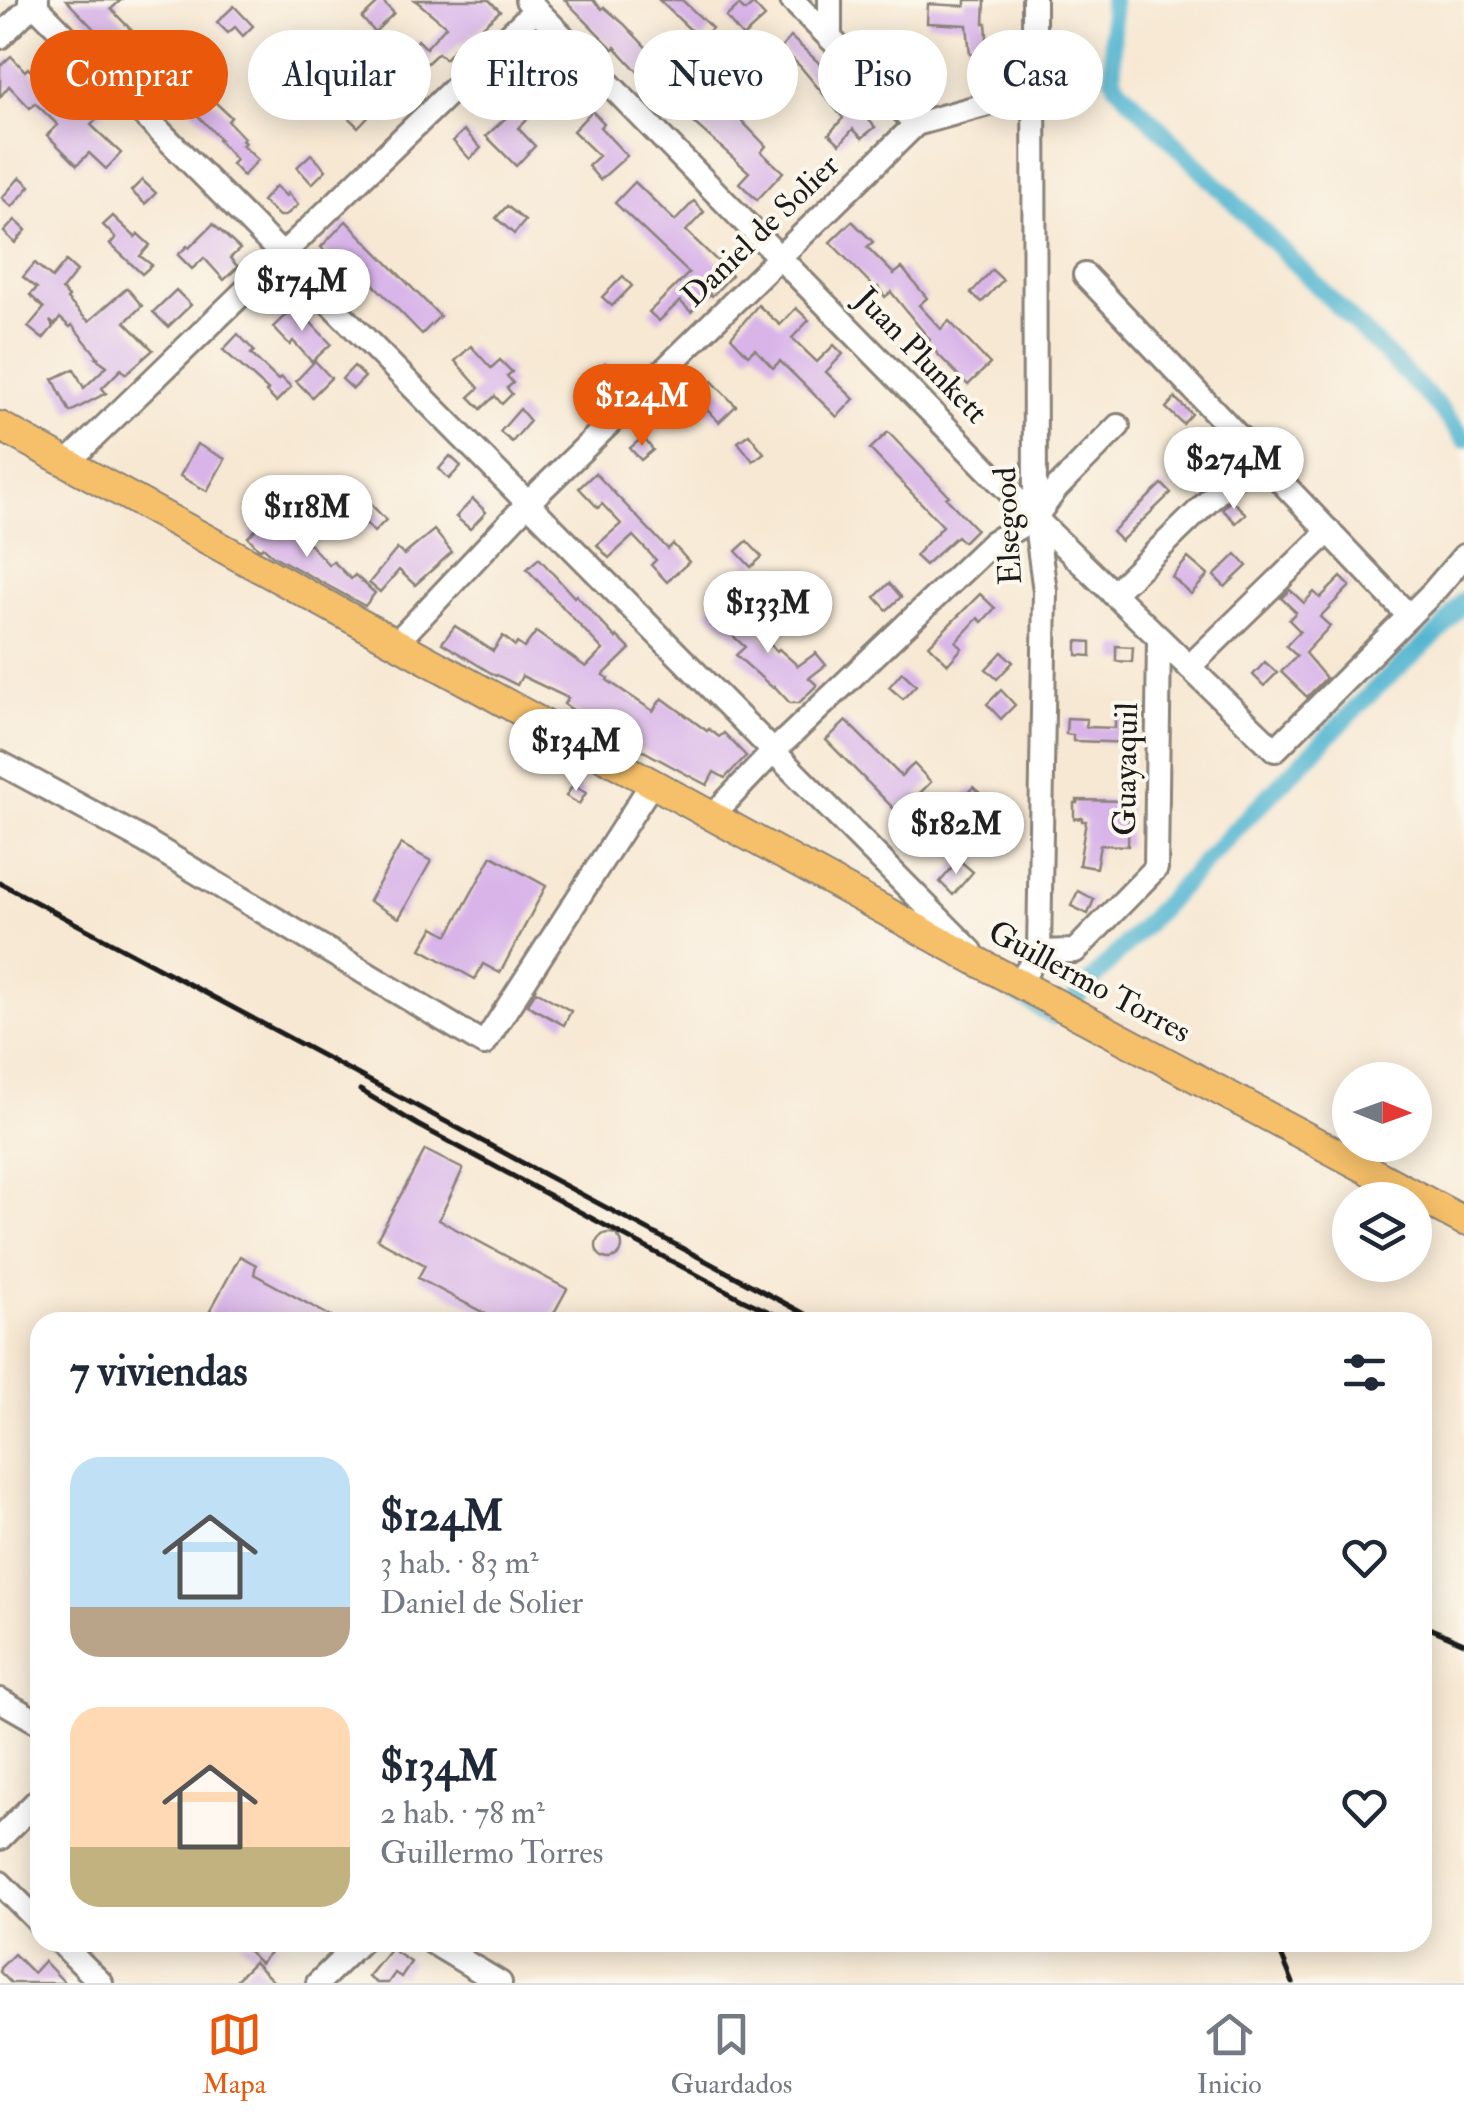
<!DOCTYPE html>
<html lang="es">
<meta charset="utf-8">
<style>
:root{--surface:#fff;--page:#f6f6f7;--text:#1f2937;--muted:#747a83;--line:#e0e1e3;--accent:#ea580c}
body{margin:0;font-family:"IM FELL Double Pica",serif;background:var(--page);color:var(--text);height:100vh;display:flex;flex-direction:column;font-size:38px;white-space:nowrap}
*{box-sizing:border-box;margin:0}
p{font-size:32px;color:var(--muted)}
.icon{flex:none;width:55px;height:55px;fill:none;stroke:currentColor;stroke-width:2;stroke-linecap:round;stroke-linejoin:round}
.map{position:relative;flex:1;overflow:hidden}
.drawer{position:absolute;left:30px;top:1312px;width:1402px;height:640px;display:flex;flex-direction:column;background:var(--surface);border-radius:30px;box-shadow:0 5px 25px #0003}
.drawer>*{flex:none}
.top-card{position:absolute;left:30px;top:30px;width:1405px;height:90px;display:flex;gap:20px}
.needle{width:65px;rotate:91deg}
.buttons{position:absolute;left:1332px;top:1062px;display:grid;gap:20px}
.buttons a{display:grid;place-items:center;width:100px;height:100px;border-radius:50%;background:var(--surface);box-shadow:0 5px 25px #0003;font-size:50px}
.price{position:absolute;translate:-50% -85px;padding:0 22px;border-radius:35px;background:#fff;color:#222;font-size:32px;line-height:65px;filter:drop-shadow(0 2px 5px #0008)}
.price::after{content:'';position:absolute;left:50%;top:60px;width:30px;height:22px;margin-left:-15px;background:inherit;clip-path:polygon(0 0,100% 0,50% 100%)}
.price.selected{background:var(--accent);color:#fff}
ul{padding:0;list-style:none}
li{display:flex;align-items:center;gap:30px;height:250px;padding:0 40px}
li span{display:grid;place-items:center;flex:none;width:280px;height:200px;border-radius:30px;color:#555}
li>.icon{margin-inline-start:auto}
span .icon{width:120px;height:120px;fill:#fffc;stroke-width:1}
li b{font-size:42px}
h2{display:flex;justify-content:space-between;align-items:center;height:120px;padding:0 40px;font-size:42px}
.tag{padding:0 35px;border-radius:45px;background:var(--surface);box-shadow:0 5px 25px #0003;font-size:35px;line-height:90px}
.tag.selected{background:var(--accent);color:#fff}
.dock{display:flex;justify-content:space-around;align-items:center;height:140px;border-top:2px solid var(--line);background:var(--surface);font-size:28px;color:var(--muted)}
.dock a{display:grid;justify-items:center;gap:5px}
.dock .selected{color:var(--accent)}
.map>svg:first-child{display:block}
</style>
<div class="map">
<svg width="1464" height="1983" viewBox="0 0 1464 1983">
<rect width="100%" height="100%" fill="#fbf7ec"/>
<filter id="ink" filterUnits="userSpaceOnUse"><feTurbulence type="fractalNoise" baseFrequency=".01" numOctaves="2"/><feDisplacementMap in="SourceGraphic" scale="20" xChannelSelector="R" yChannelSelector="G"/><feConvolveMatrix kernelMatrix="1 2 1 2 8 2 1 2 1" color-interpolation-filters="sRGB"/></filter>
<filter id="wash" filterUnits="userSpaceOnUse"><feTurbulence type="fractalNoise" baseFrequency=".0048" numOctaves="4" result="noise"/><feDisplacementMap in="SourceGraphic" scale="40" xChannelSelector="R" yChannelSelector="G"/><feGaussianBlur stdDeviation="2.25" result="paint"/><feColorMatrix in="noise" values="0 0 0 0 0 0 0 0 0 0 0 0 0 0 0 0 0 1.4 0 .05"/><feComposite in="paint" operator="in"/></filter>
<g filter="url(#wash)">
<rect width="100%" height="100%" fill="#f7e8d3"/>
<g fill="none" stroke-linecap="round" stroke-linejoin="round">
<!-- stream -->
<polyline stroke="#52b6d1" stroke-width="5" points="965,970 1053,1023 1056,1020"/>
<!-- canal -->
<g stroke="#52b6d1" stroke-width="18">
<polyline points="1112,0 1113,77 1117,86 1436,404 1464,439"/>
<polyline points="1076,997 1234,831 1376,688 1441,630 1464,600"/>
</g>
</g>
<g id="blocks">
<!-- building -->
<g fill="#d8b4e9">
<polygon points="66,0 121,0 111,9 172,72 153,90"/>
<polygon points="381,0 394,13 375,32 362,18"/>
<polygon points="415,0 489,0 500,11 463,44 460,42 445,59 438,53 409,80 414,85 402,96 398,91 382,109 379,105 358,127 330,100 363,66 374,76 391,61 393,63 418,40 426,48 446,26"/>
<polygon points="565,0 593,0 602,9 604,7 624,24 673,76 701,46 757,103 740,119 766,146 761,152 783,172 757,200 739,183 749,172 693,122 700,114 687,101 675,112 615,47 613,49"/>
<polygon points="659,0 682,0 712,28 701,40"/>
<polygon points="965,0 985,0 984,23 986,23 987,36 985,70 972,70 972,54 970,54 967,25 927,23 928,4 965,6"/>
<polygon points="753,4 765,17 743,37 726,17 739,5 745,11"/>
<polygon points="234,6 253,26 243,36 235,27 228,33 217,22"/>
<polygon points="791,37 817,61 875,127 862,138 853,129 840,144 829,134 843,118 800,66 781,48"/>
<polygon points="534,46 568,80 550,97 518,59"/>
<polygon points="11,56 25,71 28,68 51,91 66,74 104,112 91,125 121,153 106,169 89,153 77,165 47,135 58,125 35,103 30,108 9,86 0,97 0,66"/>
<polygon points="189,59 199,69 183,85 173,74"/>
<polygon points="198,89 213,104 215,102 231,117 228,121 244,138 242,140 245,143 242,145 258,160 243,176 232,164 236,160 218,140 220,139 185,102"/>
<polygon points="512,101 528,118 518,128 535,146 516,166 486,136 508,116 503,110"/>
<polygon points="592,111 604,123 600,127 627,156 600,180 588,166 599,156 573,131"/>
<polygon points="464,130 481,148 470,159 453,141"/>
<polygon points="311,154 326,170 312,184 297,167"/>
<polygon points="830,155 840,167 810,195 799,182"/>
<polygon points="20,177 30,186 12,207 2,198"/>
<polygon points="142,180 156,193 145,204 131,191"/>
<polygon points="635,182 675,221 694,201 704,212 686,231 732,275 712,296 710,294 691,312 680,301 659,321 649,312 689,273 615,203"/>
<polygon points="276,186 286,196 288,193 298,205 285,216 279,216 262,201"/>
<polygon points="507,206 525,221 514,234 496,218"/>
<polygon points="113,216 135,237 138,234 150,245 140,256 152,265 142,274 110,244 116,238 103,225"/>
<polygon points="15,220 26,230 15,243 4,232"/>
<polygon points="346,221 440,316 422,334 345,255 337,263 321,247"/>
<polygon points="852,221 873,242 867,247 894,274 902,268 927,298 919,305 941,329 949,321 990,364 968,385 927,343 930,340 891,292 885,297 878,287 876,289 830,242"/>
<polygon points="213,224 240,249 230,258 238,267 224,280 204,258 192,269 178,255 187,246 189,248"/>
<polygon points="66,261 77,271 62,290 69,297 67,299 85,318 89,321 127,288 142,306 125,322 153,350 126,374 121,369 102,388 106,393 70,412 53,379 74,369 84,388 107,366 96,358 98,357 72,325 70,327 60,318 55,325 50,321 53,327 43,339 28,327 44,308 30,295 37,288 23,277 35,263 52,278"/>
<polygon points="992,270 1003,280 982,302 971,293"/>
<polygon points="623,276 632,286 612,306 602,297"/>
<polygon points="176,290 191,305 168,327 153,312"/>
<polygon points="758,305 780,325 796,308 809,320 792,338 817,362 834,345 843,354 826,372 854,399 837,417 780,361 773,368 755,349 748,355 731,337"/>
<polygon points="295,306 331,344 312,362 293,341 290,345 273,327"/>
<polygon points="238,334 254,351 251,354 278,380 281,377 291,387 276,402 266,392 268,390 223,350"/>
<polygon points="471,346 491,368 500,360 512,372 507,376 513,383 507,388 512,394 502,404 495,396 481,409 469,397 479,388 455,361"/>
<polygon points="315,361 331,378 312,397 296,381"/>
<polygon points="605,363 624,382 609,396 591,378"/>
<polygon points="354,366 365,377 353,389 342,379"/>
<polygon points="712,381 736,406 719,422 695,398"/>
<polygon points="1175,398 1192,414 1183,424 1166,408"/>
<polygon points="520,409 530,421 512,442 500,432"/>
<polygon points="888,432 949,496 946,498 976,529 963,542 957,536 925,565 915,556 943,526 870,449"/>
<polygon points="749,434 764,453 753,461 738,442"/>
<polygon points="643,437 653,450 641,460 630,448"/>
<polygon points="197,444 225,459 207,491 180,476"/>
<polygon points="450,456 461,466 449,479 439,469"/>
<polygon points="595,473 668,549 673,544 689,562 667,582 651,565 656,560 633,536 609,558 597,545 621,524 602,504 598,508 579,488"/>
<polygon points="354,484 363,494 362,495 386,520 374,532 341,496"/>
<polygon points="1162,484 1171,493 1121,541 1112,532"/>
<polygon points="331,491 347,506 334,519 319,504"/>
<polygon points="473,499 486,512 470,529 456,517"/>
<polygon points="1231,500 1246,514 1236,523 1222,509"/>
<polygon points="271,514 300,540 303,537 329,565 333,561 351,579 355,575 375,593 365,606 272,555 263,547 261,549 258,548 248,537"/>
<polygon points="434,530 452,552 415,585 399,570 380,592 369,583 397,549 404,555"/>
<polygon points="747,541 762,557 751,567 736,551"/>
<polygon points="1236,554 1247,566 1225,587 1214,576"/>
<polygon points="539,558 574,597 576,595 616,638 617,636 630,649 603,675 608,678 607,680 653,711 662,698 707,731 709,729 719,737 724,733 746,756 725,778 714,772 707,785 697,780 638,748 609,728 606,733 564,704 568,698 522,676 517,685 497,675 496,676 442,643 455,626 493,651 503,636 515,646 517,643 524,648 536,632 586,667 603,650 527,569"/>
<polygon points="1188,558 1208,575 1191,594 1172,577"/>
<polygon points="1341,577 1350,586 1320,617 1330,626 1305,653 1326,678 1307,697 1281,672 1297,656 1286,646 1300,631 1289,620 1296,612 1281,598 1290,590 1304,603 1314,592 1320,598"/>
<polygon points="889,583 901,597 887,610 875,597"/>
<polygon points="980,594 995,608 982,622 978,618 956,642 962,648 948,664 929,645"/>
<polygon points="721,596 777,651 779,649 798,666 816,653 826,665 809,678 817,685 799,703 790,703 774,686 773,688 736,655 745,647 706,611"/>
<polygon points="1077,641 1091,642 1091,656 1077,655"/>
<polygon points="1116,646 1133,647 1132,662 1116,661"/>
<polygon points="1002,652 1013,662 997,679 986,669"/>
<polygon points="1265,662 1277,673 1264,686 1253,675"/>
<polygon points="902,672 916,685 903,699 889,687"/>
<polygon points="1001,690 1015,705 1001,719 987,704"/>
<polygon points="1115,717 1139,718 1138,743 1073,741 1073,735 1066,734 1067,718 1087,719 1086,727 1115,728"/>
<polygon points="846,721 901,776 914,764 931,782 918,795 937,813 925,825 905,806 898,813 826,740"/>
<polygon points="573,785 586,793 579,804 566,796"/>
<polygon points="973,787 999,811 966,846 941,824"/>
<polygon points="1077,800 1129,801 1128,846 1100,845 1096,868 1079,865 1086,821 1082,821 1082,818 1074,819 1074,803 1077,803"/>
<polygon points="401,844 431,861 399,918 369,901"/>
<polygon points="492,856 546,886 500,973 483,964 475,979 421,949 434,927 448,935"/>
<polygon points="959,860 973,872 953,895 940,882"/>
<polygon points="1078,891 1094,899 1088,914 1071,906"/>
<polygon points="536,991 571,1011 564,1025 527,1005"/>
<polygon points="425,1150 463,1169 439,1220 567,1289 549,1322 501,1322 418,1278 425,1265 377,1239"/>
<circle cx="609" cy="1246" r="13"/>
<polygon points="240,1256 256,1265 254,1274 341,1322 204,1322"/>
<polygon points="239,1942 280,1942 260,1963"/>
<polygon points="391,1949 411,1962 401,1977 395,1973 388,1983 377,1983 368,1977"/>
<polygon points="14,1954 33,1973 44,1961 65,1983 11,1983 0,1972 0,1968"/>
<polygon points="254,1962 275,1983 233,1983"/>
</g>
</g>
</g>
<g filter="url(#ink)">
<use href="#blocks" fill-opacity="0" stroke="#8a8278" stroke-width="2.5"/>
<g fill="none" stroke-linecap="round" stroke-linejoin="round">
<defs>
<g id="minor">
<polyline points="30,0 971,951"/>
<polyline points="527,0 1035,518 1275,750 1433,592 1464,556"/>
<polyline points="792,0 916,124"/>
<polyline points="0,37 37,0"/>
<polyline points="830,38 830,0"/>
<polyline points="1085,275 1409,616"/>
<polyline points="67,463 536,9"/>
<polyline points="1113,594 1256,455"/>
<polyline points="396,643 528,503 916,124 1035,91"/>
<polyline points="1189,667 1329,531"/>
<polyline points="0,763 145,841 484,1044 652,783"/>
<polyline points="712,816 773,752 993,542 1035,518 1056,489 1118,426"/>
<polyline points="1039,952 1075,951 1156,868 1159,638"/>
<polyline points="1019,983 1039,952 1045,591 1035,518 1034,0"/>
<polyline points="0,1700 40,1723"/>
<polyline points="0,1838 40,1798"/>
<polyline points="0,1883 40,1923"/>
<polyline points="60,1942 101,1983"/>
<polyline points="432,1942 500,1983"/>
<polyline points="318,1983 360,1942"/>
</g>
<polyline id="major" points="0,426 984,965 1464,1221"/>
</defs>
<!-- minor casing -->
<use href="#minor" stroke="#8a8278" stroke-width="28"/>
<!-- major casing -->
<use href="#major" stroke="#8a8278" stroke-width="32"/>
<!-- minor -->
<use href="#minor" stroke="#fff" stroke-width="22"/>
<!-- major -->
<use href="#major" stroke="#f6c06b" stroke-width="28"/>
<!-- rail -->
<g stroke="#1c1c1c" stroke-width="5">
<polyline points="0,883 820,1322"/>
<polyline points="360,1090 418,1125 742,1299 791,1322"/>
<polyline points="1422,1625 1464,1643"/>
<polyline points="1276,1942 1293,1983"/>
</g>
</g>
</g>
<g text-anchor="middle" stroke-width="8" stroke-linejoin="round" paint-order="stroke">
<!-- street labels -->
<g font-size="32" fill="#1c1c1c" stroke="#fbf7ec">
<text transform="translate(760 230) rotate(-44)" y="11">Daniel de Solier</text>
<text transform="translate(922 355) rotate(46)" y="11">Juan Plunkett</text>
<text transform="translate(1007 526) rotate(-93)" y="11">Elsegood</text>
<text transform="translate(1125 769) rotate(-89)" y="11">Guayaquil</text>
<text transform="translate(1090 981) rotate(28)" y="11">Guillermo Torres</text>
</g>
</g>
</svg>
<div class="buttons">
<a><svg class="needle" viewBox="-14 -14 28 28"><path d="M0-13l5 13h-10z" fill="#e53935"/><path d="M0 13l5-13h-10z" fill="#747a83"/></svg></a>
<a><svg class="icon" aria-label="layers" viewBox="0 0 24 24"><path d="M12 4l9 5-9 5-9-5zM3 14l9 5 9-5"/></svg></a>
</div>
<b class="price" style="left:302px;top:334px">$174M</b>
<b class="price selected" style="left:642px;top:449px">$124M</b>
<b class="price" style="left:1234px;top:512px">$274M</b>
<b class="price" style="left:307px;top:560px">$118M</b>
<b class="price" style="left:768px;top:656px">$133M</b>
<b class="price" style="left:576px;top:794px">$134M</b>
<b class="price" style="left:956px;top:877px">$182M</b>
<div class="top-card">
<a class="tag selected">Comprar</a>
<a class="tag">Alquilar</a>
<a class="tag">Filtros</a>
<a class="tag">Nuevo</a>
<a class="tag">Piso</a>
<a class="tag">Casa</a>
</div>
<section class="drawer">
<h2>7 viviendas<svg class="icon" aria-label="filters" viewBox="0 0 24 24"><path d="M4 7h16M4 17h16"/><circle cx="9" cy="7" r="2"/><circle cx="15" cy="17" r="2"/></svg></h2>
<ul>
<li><span style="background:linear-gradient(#bfe0f5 75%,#b9a48a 0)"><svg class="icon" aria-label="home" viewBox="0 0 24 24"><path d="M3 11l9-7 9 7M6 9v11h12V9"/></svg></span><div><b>$124M</b><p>3 hab. · 83 m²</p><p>Daniel de Solier</p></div><svg class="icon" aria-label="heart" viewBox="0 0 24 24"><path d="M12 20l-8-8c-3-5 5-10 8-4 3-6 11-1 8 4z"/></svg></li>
<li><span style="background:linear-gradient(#ffd9b3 70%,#c2b280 0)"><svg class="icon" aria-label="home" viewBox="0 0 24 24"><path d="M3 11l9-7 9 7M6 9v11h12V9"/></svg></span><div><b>$134M</b><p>2 hab. · 78 m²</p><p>Guillermo Torres</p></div><svg class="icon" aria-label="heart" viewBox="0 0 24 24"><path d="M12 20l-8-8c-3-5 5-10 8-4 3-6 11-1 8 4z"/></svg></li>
</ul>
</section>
</div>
<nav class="dock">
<a class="selected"><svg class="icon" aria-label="map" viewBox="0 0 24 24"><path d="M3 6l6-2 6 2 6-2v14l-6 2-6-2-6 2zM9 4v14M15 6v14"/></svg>Mapa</a>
<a><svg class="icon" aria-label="saved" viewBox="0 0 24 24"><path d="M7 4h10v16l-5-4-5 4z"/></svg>Guardados</a>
<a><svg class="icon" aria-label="home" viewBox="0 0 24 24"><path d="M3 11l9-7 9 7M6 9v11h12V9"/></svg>Inicio</a>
</nav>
